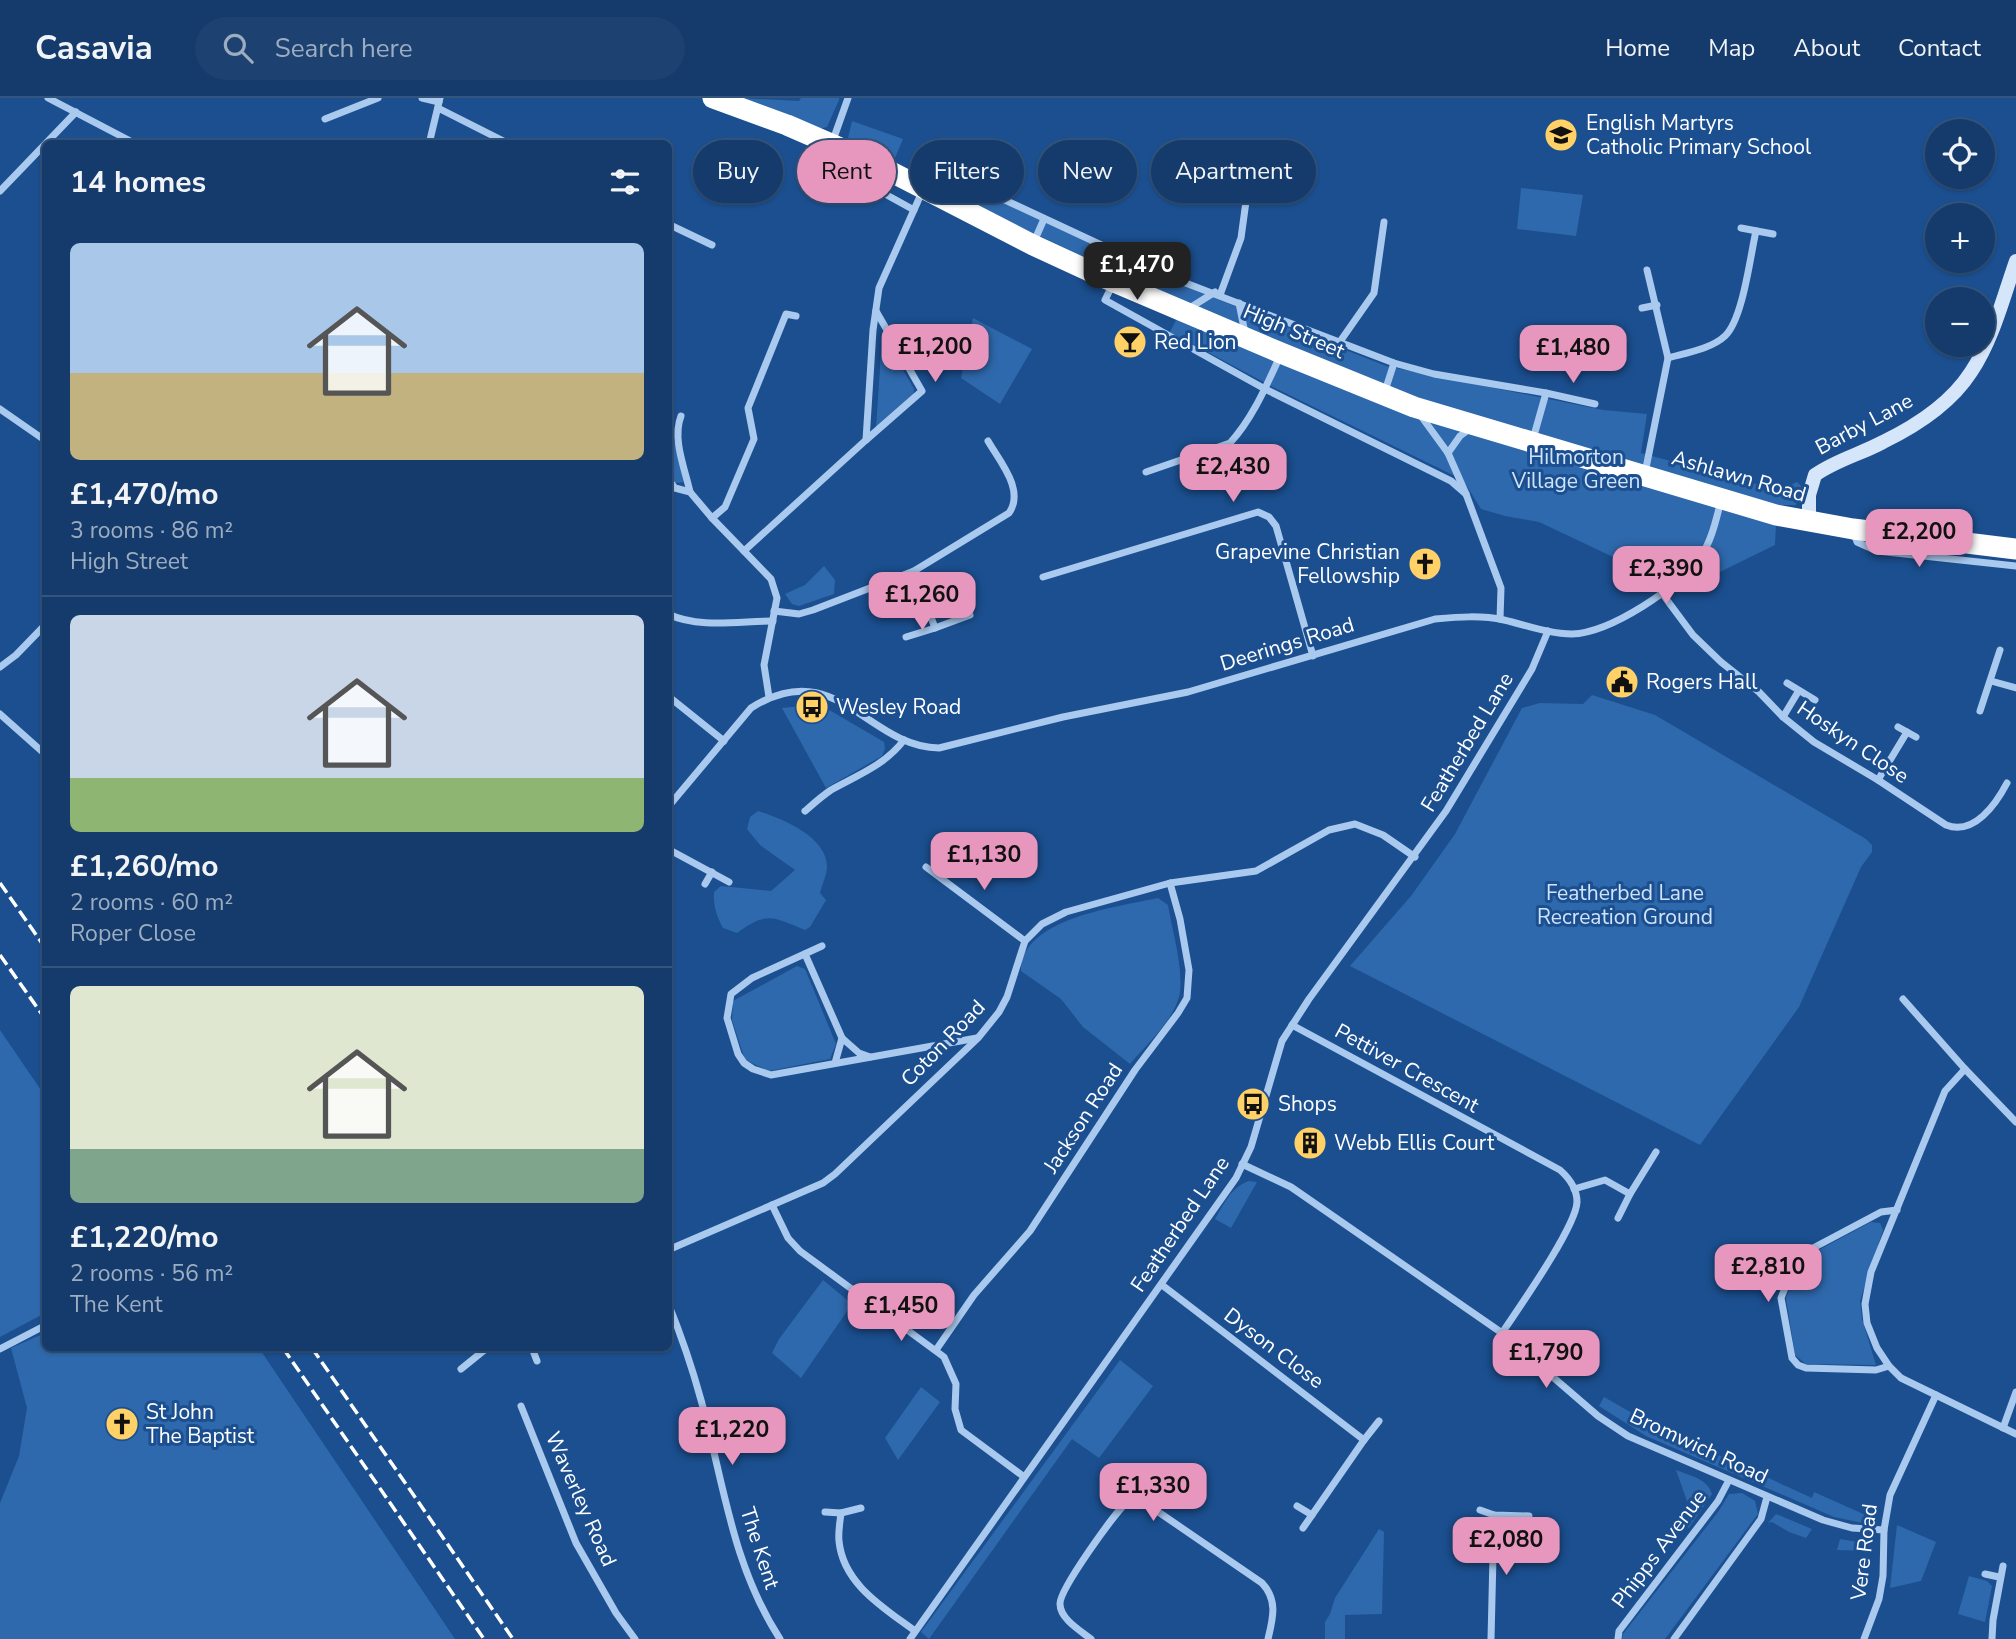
<!DOCTYPE html>
<meta charset="utf-8">
<style>
:root{--surface:#143b6b;--page:#1d4271;--text:#f1f3f6;--muted:#9dadc1;--line:#33557e;--accent:#e797bd}
body{margin:0;font-family:"Nunito Sans",sans-serif;background:var(--page);color:var(--text);height:100vh;display:flex;flex-direction:column;font-size:26px;white-space:nowrap}
*{box-sizing:border-box;margin:0}
p{font-size:23px;color:var(--muted)}
.icon{flex:none;width:38px;height:38px;fill:none;stroke:currentColor;stroke-width:2;stroke-linecap:round;stroke-linejoin:round}
.map{position:relative;flex:1;overflow:hidden}
.details{position:absolute;left:42px;top:42px;width:630px;height:1211px;display:flex;flex-direction:column;background:var(--surface);border-radius:10px;box-shadow:0 2px 5px #0004,0 0 0 2px var(--line)}
.details>*{flex:none}
.top-card{position:absolute;left:693px;top:42px;width:665px;height:63px;display:flex;gap:14px}
.buttons{position:absolute;left:1925px;top:21px;display:grid;gap:14px}
.buttons a{display:grid;place-items:center;width:70px;height:70px;border-radius:50%;background:var(--surface);box-shadow:0 2px 5px #0004,0 0 0 2px var(--line);font-size:35px}
.price{position:absolute;translate:-50% -60px;padding:0 16px;border-radius:14px;background:var(--accent);color:#111;font-size:23px;line-height:46px;filter:drop-shadow(0 2px 4px #0008)}
.price::after{content:'';position:absolute;left:50%;top:42px;width:21px;height:16px;margin-left:-10px;background:inherit;clip-path:polygon(0 0,100% 0,50% 100%)}
.price.selected{background:#222;color:#fff}
ul{padding:0;list-style:none}
li{display:grid;align-content:center;gap:14px;height:371px;padding:0 28px}
li+li{border-top:2px solid var(--line)}
li span{display:grid;place-items:center;height:217px;border-radius:10px;color:#555}
li>.icon{margin-inline-start:auto}
span .icon{width:126px;height:126px;fill:#fffc;stroke-width:1}
li b{font-size:30px}
h2{display:flex;justify-content:space-between;align-items:center;height:84px;padding:0 28px;font-size:30px}
.pill{padding:0 24px;border-radius:32px;background:var(--surface);box-shadow:0 2px 5px #0004,0 0 0 2px var(--line);font-size:24px;line-height:63px}
.pill.selected{background:var(--accent);color:#111}
header{display:flex;align-items:center;gap:42px;box-sizing:border-box;height:98px;padding:0 35px;background:var(--surface);border-bottom:2px solid var(--line)}
header strong{font-size:33px}
nav{display:flex;gap:38px;margin-inline-start:auto;font-size:24px}
.search{width:490px;height:63px;background:var(--page);display:flex;align-items:center;gap:18px;box-sizing:border-box;padding:0 24px;border-radius:38px;color:var(--muted);font-size:26px}
.map>svg:first-child{display:block}
</style>
<header>
<strong>Casavia</strong>
<div class="search"><svg class="icon" aria-label="search" viewBox="0 0 24 24"><circle cx="10" cy="10" r="6"/><path d="M15 15l6 6"/></svg>Search here</div>
<nav><a>Home</a><a>Map</a><a>About</a><a>Contact</a></nav>
</header>
<div class="map">
<svg width="2016" height="1541" viewBox="0 0 2016 1541">
<rect width="100%" height="100%" fill="#1b4f8f"/>
<!-- green -->
<g fill="#2e69ad">
<polygon points="741,0 799,3 801,0 839,0 839,2 827,29 818,31"/>
<polygon points="852,23 903,41 892,67 853,48 848,40"/>
<polygon points="937,74 1194,192 1386,268 1603,312 1647,316 1641,355 1760,387 1765,395 1782,391 1797,384 1801,388 1796,407 1777,407 1775,447 1683,492 1539,424 1505,418 1481,411 1463,382 1275,290 1170,234 1184,206 929,86"/>
<polygon points="1521,90 1583,97 1576,138 1517,131"/>
<polygon points="973,220 1032,251 1000,306 961,280"/>
<polygon points="884,239 914,291 913,297 876,330 882,240"/>
<polygon points="668,326 671,329 684,384 669,386"/>
<polygon points="824,468 835,482 834,496 799,508 792,506 785,496 805,487"/>
<polygon points="1592,597 1655,617 1866,741 1872,747 1872,754 1861,769 1799,909 1700,1047 1350,868 1411,798 1455,736 1522,610 1540,605 1583,606"/>
<polygon points="813,607 831,613 884,644 885,651 882,658 826,690 782,610"/>
<path d="M758,713C781,720 826,738 827,768C827,776 822,787 820,795L826,802L810,829L805,832C772,819 768,813 737,835L723,830C717,819 713,808 714,794L721,788L771,793L795,772L760,747L747,731L750,719Z"/>
<path d="M1158,800L1168,807C1172,832 1185,875 1179,899C1172,924 1146,947 1130,966L1083,929L1061,901L1021,873C1021,820 1118,809 1158,800Z"/>
<polygon points="797,868 805,871 836,946 830,961 769,973 745,962 732,922 733,903"/>
<polygon points="0,932 45,998 45,1215 0,1239"/>
<path d="M1249,1083L1257,1084L1231,1130L1215,1121C1224,1106 1231,1089 1249,1083Z"/>
<polygon points="1871,1124 1880,1125 1883,1132 1860,1203 1862,1221 1876,1267 1806,1266 1795,1257 1786,1200 1802,1161"/>
<polygon points="823,1182 852,1206 801,1280 772,1255 779,1241"/>
<polygon points="45,1235 46,1250 259,1250 455,1541 0,1541 0,1405 19,1358 27,1310 11,1250"/>
<polygon points="1120,1262 1153,1288 1099,1360 1072,1341 929,1541 921,1534"/>
<polygon points="921,1289 940,1304 898,1362 885,1340"/>
<polygon points="1604,1299 1653,1327 1812,1400 1814,1394 1870,1419 1863,1425 1834,1419 1646,1338 1599,1308"/>
<path d="M1676,1372C1690,1378 1707,1380 1712,1396L1689,1430L1679,1422L1689,1409Z"/>
<polygon points="1742,1395 1755,1403 1758,1416 1665,1541 1622,1541 1623,1536 1718,1414 1729,1396"/>
<polygon points="1776,1416 1812,1431 1806,1440 1789,1434 1772,1424 1768,1425"/>
<polygon points="1897,1427 1936,1444 1921,1483 1890,1490"/>
<polygon points="1379,1431 1384,1434 1382,1516 1345,1517 1345,1541 1325,1541 1325,1524 1330,1516 1335,1500"/>
<polygon points="1840,1441 1870,1446 1873,1453 1837,1452"/>
<polygon points="1969,1478 1987,1483 1992,1488 1985,1524 1958,1516"/>
</g>
<g fill="none" stroke-linecap="round" stroke-linejoin="round">
<!-- street -->
<g stroke="#a9c9ee" stroke-width="7">
<polyline points="48,0 136,46"/>
<polyline points="422,0 439,4"/>
<polyline points="438,10 509,46"/>
<polyline points="325,21 378,0"/>
<polyline points="832,45 848,0"/>
<polyline points="429,46 440,0"/>
<polyline points="943,73 1170,179 1394,265 1434,276 1546,295 1595,306"/>
<polyline points="876,91 914,112"/>
<polyline points="0,93 76,14"/>
<polyline points="974,100 981,91"/>
<polyline points="668,126 712,147"/>
<polyline points="1741,130 1773,136"/>
<polyline points="1033,146 1044,121"/>
<polyline points="1126,159 1105,202 1265,291 1451,383 1466,396"/>
<polyline points="1647,172 1668,260"/>
<polyline points="1220,197 1241,140 1251,67"/>
<polyline points="1239,205 1245,235"/>
<polyline points="1642,210 1657,207"/>
<polyline points="1188,211 1215,194"/>
<polyline points="1339,245 1374,195 1384,124"/>
<polyline points="1385,293 1394,265"/>
<polyline points="0,311 46,343"/>
<path d="M681,318C672,341 685,371 690,394"/>
<polyline points="1421,318 1448,355 1466,396 1501,490 1500,521"/>
<polyline points="1533,341 1546,295"/>
<polyline points="866,342 922,293 876,213"/>
<polyline points="1448,355 1460,338 1471,330"/>
<path d="M1146,374L1230,345C1253,320 1267,286 1281,256"/>
<path d="M1645,375L1668,260C1686,255 1711,251 1725,238C1743,221 1750,159 1756,133"/>
<polyline points="672,386 675,390 690,394 712,420 771,481 777,500 764,567 769,599"/>
<polyline points="712,420 725,409 754,341 748,310 786,216 796,218"/>
<polyline points="1854,435 1857,444 1877,453 2016,468"/>
<polyline points="744,453 866,342 873,232 879,190 922,94"/>
<polyline points="914,473 935,530 970,517"/>
<polyline points="1043,479 1258,414 1269,419 1276,428 1313,558"/>
<path d="M1661,494L1693,537L1721,564L1759,594L1783,619L1814,644L1878,682L1946,727C1974,738 1996,706 2007,685"/>
<path d="M774,513L799,516L813,512L914,473L1009,415C1025,392 1000,364 988,343"/>
<path d="M668,516C699,531 740,523 773,523"/>
<polyline points="906,539 935,530"/>
<polyline points="0,569 16,557 46,526"/>
<polyline points="1991,583 2016,590"/>
<polyline points="1787,585 1815,602"/>
<polyline points="668,598 724,643"/>
<polyline points="1980,613 2000,552"/>
<polyline points="0,616 46,657"/>
<polyline points="1783,619 1798,594"/>
<polyline points="1898,629 1916,639"/>
<polyline points="1878,682 1907,634"/>
<path d="M668,709L751,610C836,556 867,649 939,650L1063,619L1188,594L1435,521C1458,519 1481,517 1504,522C1526,527 1549,536 1572,536C1610,535 1680,489 1701,458C1712,442 1716,421 1721,403"/>
<path d="M805,713C813,706 822,698 831,692C858,677 885,667 904,642"/>
<polyline points="668,751 729,784"/>
<polyline points="926,769 1025,843"/>
<polyline points="943,780 958,758"/>
<polyline points="705,786 712,774"/>
<polyline points="822,848 752,880 731,896 727,920 738,956 744,965 753,971 771,977 977,940"/>
<polyline points="805,856 842,940 835,965"/>
<polyline points="1903,901 1965,971 2016,1024"/>
<path d="M1292,927L1560,1072C1569,1080 1577,1091 1577,1104C1576,1129 1518,1211 1502,1235"/>
<polyline points="842,940 859,955 870,959"/>
<polyline points="1965,971 1945,993 1871,1174 1865,1206 1867,1225 1877,1250 1889,1268 1901,1280 2016,1336"/>
<polyline points="1242,1066 1291,1089 1502,1235 1598,1318 1628,1338 1823,1422 1852,1430 1884,1432"/>
<polyline points="1574,1091 1605,1082 1630,1096 1618,1120"/>
<polyline points="1630,1096 1656,1054"/>
<polyline points="772,1107 788,1140 800,1153 944,1259 956,1286 955,1311 961,1332 1023,1378"/>
<polyline points="668,1152 823,1085 835,1076 978,940 999,914 1007,899 1025,843 1042,826 1066,814 1170,785 1256,773 1329,732 1355,726 1383,737 1415,759"/>
<polyline points="1162,1187 1364,1342 1303,1430"/>
<path d="M668,1205C681,1237 692,1269 701,1302C724,1386 732,1467 780,1541"/>
<polyline points="532,1250 537,1263"/>
<polyline points="0,1251 46,1227"/>
<polyline points="936,1252 974,1197 1030,1133 1135,972 1178,915 1187,900 1189,872 1180,821 1170,785"/>
<polyline points="1889,1268 1876,1272 1806,1270 1798,1267 1792,1260 1781,1200 1798,1158 1881,1114 1897,1112"/>
<polyline points="461,1271 487,1250"/>
<polyline points="521,1308 576,1445 616,1515 635,1541"/>
<polyline points="2003,1330 2016,1294"/>
<polyline points="1364,1342 1379,1323"/>
<polyline points="1297,1408 1312,1417"/>
<polyline points="1480,1412 1494,1417 1529,1418"/>
<polyline points="825,1414 841,1415 861,1410"/>
<path d="M841,1415C840,1424 838,1434 839,1443C843,1486 884,1510 915,1533"/>
<polyline points="1985,1476 1999,1479"/>
<polyline points="910,1541 1236,1080 1251,1049 1282,943 1309,901 1446,713 1532,571 1548,533"/>
<path d="M1091,1541C1081,1533 1060,1521 1060,1506C1059,1492 1116,1413 1128,1403C1131,1400 1134,1400 1138,1400L1262,1485C1278,1502 1273,1520 1268,1541"/>
<polyline points="1491,1541 1494,1417"/>
<polyline points="1618,1541 1619,1533 1718,1403 1729,1382"/>
<polyline points="1674,1541 1761,1421 1767,1399"/>
<polyline points="1864,1541 1879,1501 1883,1478 1884,1432 1890,1397 1936,1297"/>
<polyline points="1992,1541 1993,1522 2003,1468"/>
</g>
<!-- secondary -->
<path stroke="#d6e6fa" stroke-width="14" d="M1809,424V397L1815,377C1836,362 1861,356 1883,344C1916,328 1951,305 1971,274C1993,241 2003,200 2016,163"/>
<!-- highway -->
<polyline stroke="#fff" stroke-width="21" points="713,0 787,27 870,63 1033,147 1098,177 1281,255 1414,309 1776,417 1853,431 2016,451"/>
<!-- rail -->
<g stroke="#fff" stroke-width="3.5" stroke-dasharray="12 5" stroke-linecap="butt">
<polyline points="0,785 46,851"/>
<polyline points="0,857 46,922"/>
<polyline points="283,1250 484,1541"/>
<polyline points="312,1250 513,1541"/>
</g>
</g>
<!-- icons -->
<defs>
<symbol id="school-disc" viewBox="-11 -11 22 22"><circle r="9.5" fill="#ffd166" stroke="#1b4f8f"/><path d="M0-5L7-2L0 1L-7-2ZM-4 1L0 2.5L4 1V4Q0 6-4 4Z" fill="#111"/></symbol>
<symbol id="bar-disc" viewBox="-11 -11 22 22"><circle r="9.5" fill="#ffd166" stroke="#1b4f8f"/><path d="M-6-5H6L.8 .8V4.5H3.5V6h-7V4.5H-.8V.8Z" fill="#111"/></symbol>
<symbol id="church-disc" viewBox="-11 -11 22 22"><circle r="9.5" fill="#ffd166" stroke="#1b4f8f"/><path d="M-1.2-6h2.4v3.5h3.3v2.4h-3.3V6h-2.4V-.1h-3.3v-2.4h3.3Z" fill="#111"/></symbol>
<symbol id="civic-disc" viewBox="-11 -11 22 22"><circle r="9.5" fill="#ffd166" stroke="#1b4f8f"/><path d="M-.6-6.5H3V-4.5H.6V-3L4-1V1h2V6H-6V1h2V-1L-.6-3ZM-1.2 2.5V6h2.4V2.5Z" fill="#111"/></symbol>
<symbol id="bus-disc" viewBox="-11 -11 22 22"><circle r="9.5" fill="#ffd166" stroke="#1b4f8f"/><path d="M-5-6H5V4H4V6H2V4H-2V6H-4V4H-5ZM-3.5-4V0h7V-4ZM-3.5 1.2v1.5H-2V1.2ZM2 1.2v1.5H3.5V1.2Z" fill="#111"/></symbol>
<symbol id="building-disc" viewBox="-11 -11 22 22"><circle r="9.5" fill="#ffd166" stroke="#1b4f8f"/><path d="M-4-6H4V6H1V3H-1V6H-4ZM-2.5-4.3h1.7v1.8h-1.7ZM.8-4.3h1.7v1.8H.8ZM-2.5-1h1.7V.8h-1.7ZM.8-1h1.7V.8H.8Z" fill="#111"/></symbol>
</defs>
<g fill-rule="evenodd">
<use href="#school-disc" x="1542" y="18" width="38" height="38"/>
<use href="#bar-disc" x="1111" y="225" width="38" height="38"/>
<use href="#church-disc" x="1406" y="447" width="38" height="38"/>
<use href="#civic-disc" x="1603" y="565" width="38" height="38"/>
<use href="#bus-disc" x="793" y="590" width="38" height="38"/>
<use href="#bus-disc" x="1234" y="987" width="38" height="38"/>
<use href="#building-disc" x="1291" y="1026" width="38" height="38"/>
<use href="#church-disc" x="103" y="1307" width="38" height="38"/>
</g>
<g text-anchor="middle" stroke-width="6" stroke-linejoin="round" paint-order="stroke">
<!-- poi labels -->
<g font-size="21" fill="#fff" stroke="#1b4f8f" text-anchor="start">
<text x="1586" y="32">English Martyrs<tspan x="1586" dy="24">Catholic Primary School</tspan></text>
<text x="1154" y="251">Red Lion</text>
<text x="1400" y="461" text-anchor="end">Grapevine Christian<tspan x="1400" dy="24">Fellowship</tspan></text>
<text x="1646" y="591">Rogers Hall</text>
<text x="836" y="616">Wesley Road</text>
<text x="1278" y="1013">Shops</text>
<text x="1334" y="1052">Webb Ellis Court</text>
<text x="146" y="1321">St John<tspan x="146" dy="24">The Baptist</tspan></text>
</g>
<!-- street labels -->
<g font-size="21" fill="#fff" stroke="#1b4f8f">
<text transform="translate(1294 233) rotate(23)" y="7">High Street</text>
<text transform="translate(1864 326) rotate(-28)" y="7">Barby Lane</text>
<text transform="translate(1739 378) rotate(16)" y="7">Ashlawn Road</text>
<text transform="translate(1287 546) rotate(-17)" y="7">Deerings Road</text>
<text transform="translate(1467 644) rotate(-59)" y="7">Featherbed Lane</text>
<text transform="translate(1853 644) rotate(34)" y="7">Hoskyn Close</text>
<text transform="translate(943 945) rotate(-46)" y="7">Coton Road</text>
<text transform="translate(1407 970) rotate(29)" y="7">Pettiver Crescent</text>
<text transform="translate(1083 1020) rotate(-57)" y="7">Jackson Road</text>
<text transform="translate(1180 1126) rotate(-56)" y="7">Featherbed Lane</text>
<text transform="translate(1274 1250) rotate(37)" y="7">Dyson Close</text>
<text transform="translate(1699 1348) rotate(25)" y="7">Bromwich Road</text>
<text transform="translate(581 1401) rotate(66)" y="7">Waverley Road</text>
<text transform="translate(760 1450) rotate(72)" y="7">The Kent</text>
<text transform="translate(1659 1451) rotate(-53)" y="7">Phipps Avenue</text>
<text transform="translate(1864 1454) rotate(-83)" y="7">Vere Road</text>
</g>
<!-- park labels -->
<g font-size="21" fill="#cfe3fa" stroke="#1b4f8f">
<text x="1576" y="366">Hilmorton<tspan x="1576" dy="24">Village Green</tspan></text>
<text x="1625" y="802">Featherbed Lane<tspan x="1625" dy="24">Recreation Ground</tspan></text>
</g>
</g>
</svg>
<div class="buttons">
<a><svg class="icon" aria-label="locate" viewBox="0 0 24 24"><circle cx="12" cy="12" r="6"/><path d="M12 2v4M12 18v4M2 12h4M18 12h4"/></svg></a>
<a>+</a>
<a>−</a>
</div>
<b class="price selected" style="left:1137px;top:204px">£1,470</b>
<b class="price" style="left:935px;top:286px">£1,200</b>
<b class="price" style="left:1573px;top:287px">£1,480</b>
<b class="price" style="left:1233px;top:406px">£2,430</b>
<b class="price" style="left:1919px;top:471px">£2,200</b>
<b class="price" style="left:1666px;top:508px">£2,390</b>
<b class="price" style="left:922px;top:534px">£1,260</b>
<b class="price" style="left:984px;top:794px">£1,130</b>
<b class="price" style="left:1768px;top:1206px">£2,810</b>
<b class="price" style="left:901px;top:1245px">£1,450</b>
<b class="price" style="left:1546px;top:1292px">£1,790</b>
<b class="price" style="left:732px;top:1369px">£1,220</b>
<b class="price" style="left:1153px;top:1425px">£1,330</b>
<b class="price" style="left:1506px;top:1479px">£2,080</b>
<div class="top-card">
<a class="pill">Buy</a>
<a class="pill selected">Rent</a>
<a class="pill">Filters</a>
<a class="pill">New</a>
<a class="pill">Apartment</a>
</div>
<section class="details">
<h2>14 homes<svg class="icon" aria-label="filters" viewBox="0 0 24 24"><path d="M4 7h16M4 17h16"/><circle cx="9" cy="7" r="2"/><circle cx="15" cy="17" r="2"/></svg></h2>
<ul>
<li><span style="background:linear-gradient(#a9c7e8 60%,#c2b280 0)"><svg class="icon" aria-label="home" viewBox="0 0 24 24"><path d="M3 11l9-7 9 7M6 9v11h12V9"/></svg></span><div><b>£1,470/mo</b><p>3 rooms · 86 m²</p><p>High Street</p></div></li>
<li><span style="background:linear-gradient(#c9d6e8 75%,#8fb573 0)"><svg class="icon" aria-label="home" viewBox="0 0 24 24"><path d="M3 11l9-7 9 7M6 9v11h12V9"/></svg></span><div><b>£1,260/mo</b><p>2 rooms · 60 m²</p><p>Roper Close</p></div></li>
<li><span style="background:linear-gradient(#dfe7d0 75%,#7fa58c 0)"><svg class="icon" aria-label="home" viewBox="0 0 24 24"><path d="M3 11l9-7 9 7M6 9v11h12V9"/></svg></span><div><b>£1,220/mo</b><p>2 rooms · 56 m²</p><p>The Kent</p></div></li>
</ul>
</section>
</div>
